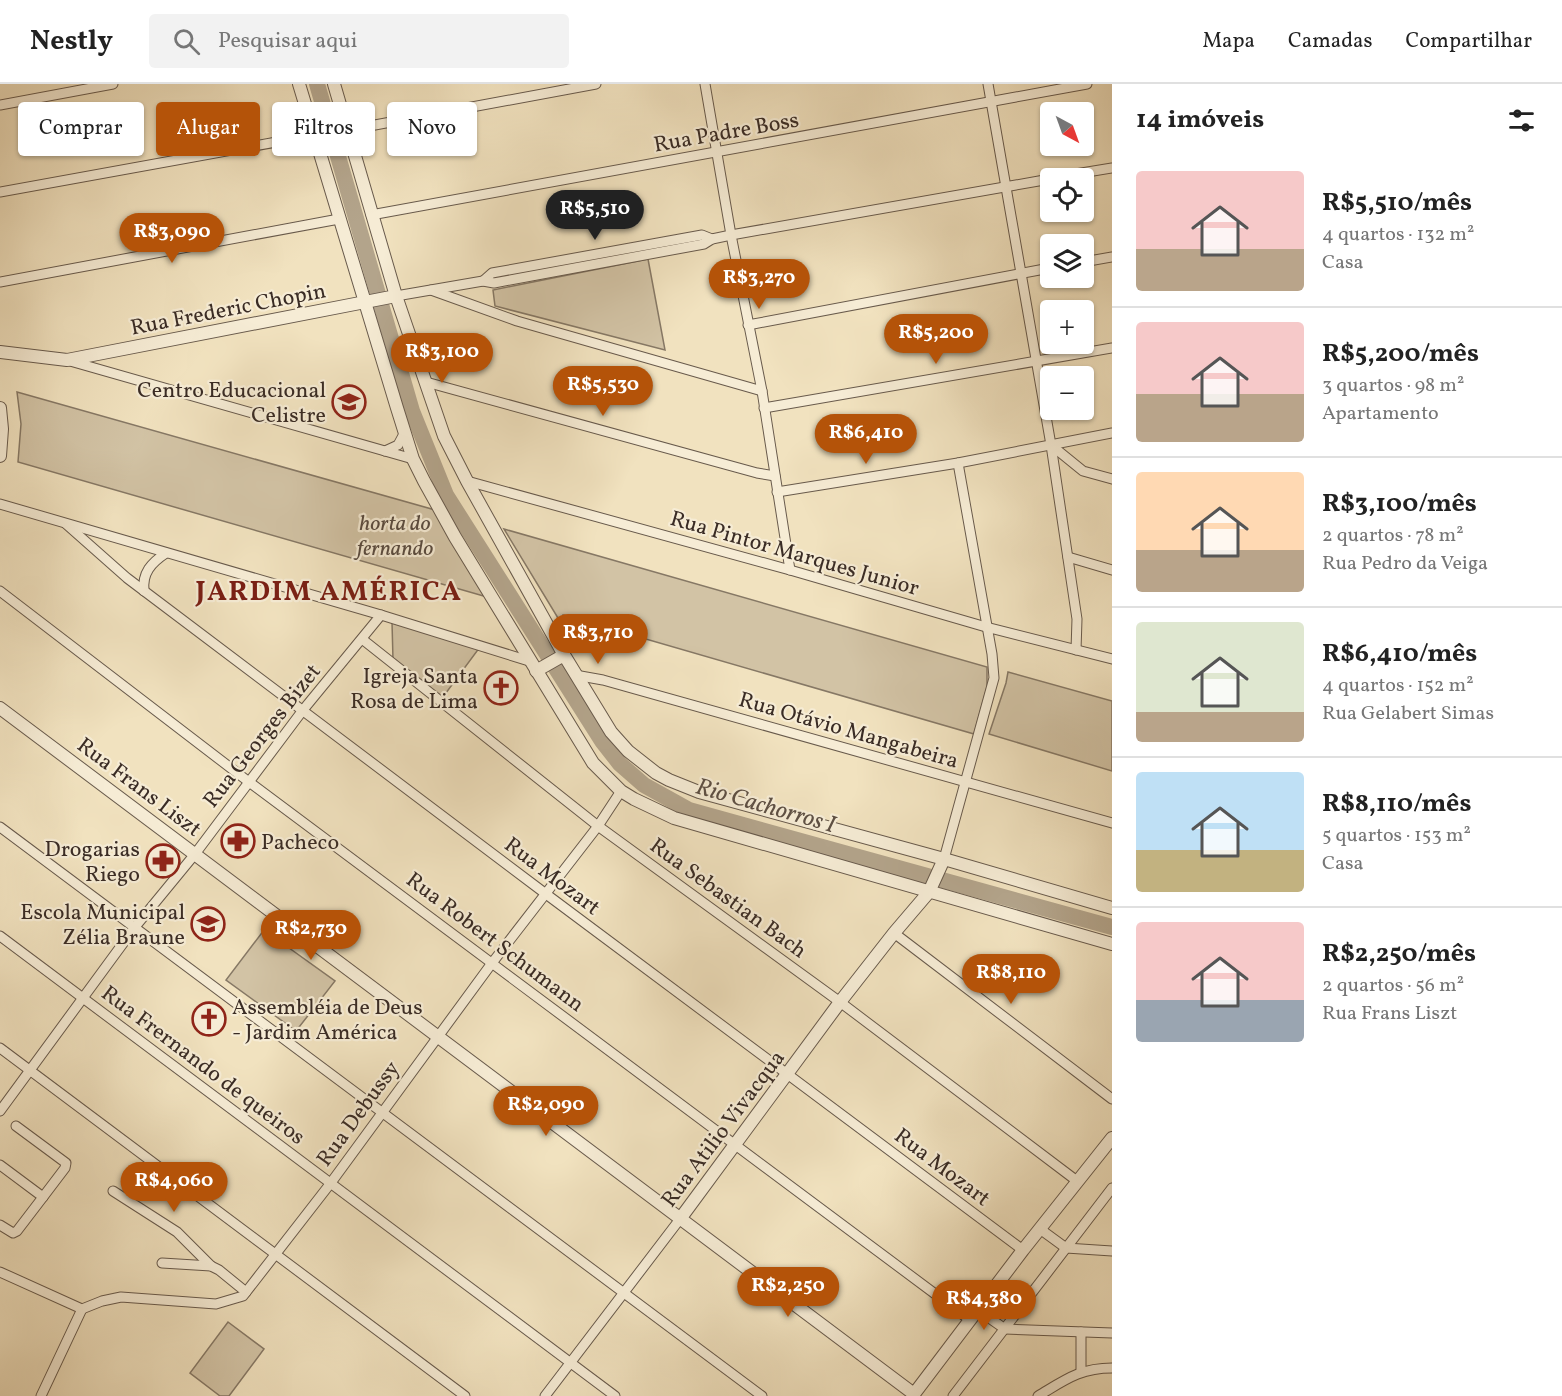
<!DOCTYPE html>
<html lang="pt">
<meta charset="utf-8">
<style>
:root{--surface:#fff;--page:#f2f2f2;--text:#222;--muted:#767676;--line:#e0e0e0;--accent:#b45309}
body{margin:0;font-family:Vollkorn,serif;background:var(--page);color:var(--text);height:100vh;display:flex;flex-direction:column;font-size:22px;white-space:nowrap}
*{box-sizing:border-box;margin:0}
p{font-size:20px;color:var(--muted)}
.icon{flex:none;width:33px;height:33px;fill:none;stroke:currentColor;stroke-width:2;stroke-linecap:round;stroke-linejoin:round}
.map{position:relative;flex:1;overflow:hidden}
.details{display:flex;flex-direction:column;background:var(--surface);width:450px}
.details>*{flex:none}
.top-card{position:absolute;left:18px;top:18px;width:570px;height:54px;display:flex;gap:12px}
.needle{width:39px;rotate:139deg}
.controls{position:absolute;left:1040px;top:18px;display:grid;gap:12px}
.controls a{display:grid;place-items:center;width:54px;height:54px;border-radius:6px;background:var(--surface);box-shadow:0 2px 4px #0004;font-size:30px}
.price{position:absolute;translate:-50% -51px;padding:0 14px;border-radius:21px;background:var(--accent);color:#fff;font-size:20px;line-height:39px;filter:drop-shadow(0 2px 3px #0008)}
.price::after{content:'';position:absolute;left:50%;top:36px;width:18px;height:14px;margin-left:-9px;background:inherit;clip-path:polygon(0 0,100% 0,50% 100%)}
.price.current{background:#222;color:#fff}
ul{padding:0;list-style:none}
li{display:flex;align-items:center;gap:18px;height:150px;padding:0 24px}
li+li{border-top:2px solid var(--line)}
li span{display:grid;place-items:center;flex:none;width:168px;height:120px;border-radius:6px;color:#555}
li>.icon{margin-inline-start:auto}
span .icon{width:72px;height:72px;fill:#fffc;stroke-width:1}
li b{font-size:26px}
h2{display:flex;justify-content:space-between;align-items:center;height:72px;padding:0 24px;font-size:26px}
.chip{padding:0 21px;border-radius:6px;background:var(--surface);box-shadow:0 2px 4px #0004;font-size:21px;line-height:54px}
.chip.current{background:var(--accent);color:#fff}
header{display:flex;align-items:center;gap:36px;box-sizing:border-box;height:84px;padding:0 30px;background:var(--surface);border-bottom:2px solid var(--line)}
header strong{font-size:28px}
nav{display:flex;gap:33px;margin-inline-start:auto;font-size:21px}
.search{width:420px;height:54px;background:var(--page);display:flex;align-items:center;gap:15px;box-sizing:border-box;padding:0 21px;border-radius:6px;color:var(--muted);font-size:22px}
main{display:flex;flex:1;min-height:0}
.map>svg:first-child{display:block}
</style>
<header>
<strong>Nestly</strong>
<div class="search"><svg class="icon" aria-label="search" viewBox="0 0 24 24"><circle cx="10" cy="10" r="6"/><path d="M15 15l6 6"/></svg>Pesquisar aqui</div>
<nav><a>Mapa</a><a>Camadas</a><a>Compartilhar</a></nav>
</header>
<main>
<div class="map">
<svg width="1112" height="1312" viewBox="0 0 1112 1312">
<rect width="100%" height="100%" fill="#f1e2bf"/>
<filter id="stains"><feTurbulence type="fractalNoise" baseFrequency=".00333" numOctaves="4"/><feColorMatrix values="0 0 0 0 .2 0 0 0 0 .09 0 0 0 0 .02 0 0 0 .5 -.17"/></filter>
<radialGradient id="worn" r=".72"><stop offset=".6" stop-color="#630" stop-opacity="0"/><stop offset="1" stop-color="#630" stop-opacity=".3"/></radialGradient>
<!-- green -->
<g fill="#d2c3a5" stroke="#867865" stroke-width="1.5">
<polygon points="648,175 665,266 495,222 493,206"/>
<polygon points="17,308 435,426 487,513 18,378 21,340"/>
<polygon points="504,445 987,583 987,603 974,650 563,531 561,539"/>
<polygon points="392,538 480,563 443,613 393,576"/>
<polygon points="1008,588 1112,617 1112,687 989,650 1006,599"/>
<polygon points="264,846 335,897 296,947 226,896"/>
<polygon points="228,1238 264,1265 229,1312 220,1312 190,1289"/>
</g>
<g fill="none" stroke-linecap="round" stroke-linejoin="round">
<!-- river -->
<polyline stroke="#b3a48b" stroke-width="16" points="317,0 412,327 446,411 602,657 620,680 644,701 689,726 1112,843"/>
<defs>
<g id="minor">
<polyline points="705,0 731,151 762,307 790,486"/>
<polyline points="988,0 1051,361 1077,535 1076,566"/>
<polyline points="0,21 113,0"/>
<polyline points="348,46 596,0"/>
<polyline points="1051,94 1112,84"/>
<polyline points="0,108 315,51"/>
<polyline points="371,131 1087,0"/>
<polyline points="1083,178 1112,173"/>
<polyline points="483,197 492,189 702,151 712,155"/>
<polyline points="0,198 339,135"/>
<polyline points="431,206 517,237 762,307"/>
<polyline points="396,212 483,197 494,199 704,160 712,155 731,151 1050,95"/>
<polyline points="748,241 1050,184"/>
<polyline points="70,277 413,375"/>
<polyline points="426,298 757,389 775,392"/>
<polyline points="764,324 1112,264"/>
<polyline points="1051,361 1083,387 1112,395"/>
<polyline points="385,367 398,361 405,348"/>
<polyline points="467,397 790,486 986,543 1112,575"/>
<polyline points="777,408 958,379 1112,349"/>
<polyline points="0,420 381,531 529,577"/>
<polyline points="66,440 127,494 546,810 1023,1166"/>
<polyline points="1068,473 1112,486"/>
<polyline points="0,507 249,698 970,1236"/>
<path d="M144,507C142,489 151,479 166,469"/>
<polyline points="362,555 598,742 840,918 1077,1097"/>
<polyline points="575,591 603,596 1112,739"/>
<polyline points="0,743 762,1312"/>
<polyline points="944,775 994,594 992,570 958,379"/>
<polyline points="894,849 1112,1015"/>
<polyline points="0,852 615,1312"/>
<polyline points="0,964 465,1312"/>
<polyline points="0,1027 135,843 195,770 303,626 381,531"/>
<polyline points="16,1042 66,1079 65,1084 43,1113"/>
<polyline points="0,1081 43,1113 17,1147 13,1149 0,1141"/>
<polyline points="113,1107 177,1148 211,1182"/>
<polyline points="1040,1145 1066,1164 1112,1167"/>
<polyline points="162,1179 211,1182 219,1186 246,1208"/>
<polyline points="0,1188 82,1225"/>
<polyline points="82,1225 102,1217 121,1213 216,1220 243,1212 330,1100 492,879 598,742 621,707"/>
<polyline points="978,1226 1005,1245 1112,1249"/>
<polyline points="1081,1248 1081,1287"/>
<polyline points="41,1312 82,1225"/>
<polyline points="545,1312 680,1135"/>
<polyline points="953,1312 1112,1104"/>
<path d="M1038,1312C1065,1296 1080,1284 1112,1284"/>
</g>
<g id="tertiary">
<polyline points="299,0 397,324 413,375 424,397 455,453 593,679 621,707 634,715 674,734 1112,860"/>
<polyline points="334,0 396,212 444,352 467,397 564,571 611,648 628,667 656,689 669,696 699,708 944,775 1112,824"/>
<polyline points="0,268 67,276 396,212"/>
<polyline points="0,324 2,345 0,372"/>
<polyline points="536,587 564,571"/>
<polyline points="0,624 914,1310 1023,1166 1112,1054"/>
<polyline points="680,1135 840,918 894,849 929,808 944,775"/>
</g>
</defs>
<!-- minor casing -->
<use href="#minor" stroke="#685a4c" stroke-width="11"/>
<!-- tertiary casing -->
<use href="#tertiary" stroke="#685a4c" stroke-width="14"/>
<!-- minor -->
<use href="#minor" stroke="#f6ecd5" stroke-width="9"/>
<!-- tertiary -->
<use href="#tertiary" stroke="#f6ecd5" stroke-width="12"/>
</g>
<!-- icons -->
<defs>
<symbol id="school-ring" viewBox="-11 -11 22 22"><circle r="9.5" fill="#f6ecd5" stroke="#8f2418" stroke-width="1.5"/><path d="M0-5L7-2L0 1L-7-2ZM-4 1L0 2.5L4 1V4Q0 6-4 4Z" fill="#8f2418"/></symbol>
<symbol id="church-ring" viewBox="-11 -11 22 22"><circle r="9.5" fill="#f6ecd5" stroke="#8f2418" stroke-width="1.5"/><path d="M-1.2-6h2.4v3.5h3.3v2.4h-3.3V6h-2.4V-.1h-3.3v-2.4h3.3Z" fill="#8f2418"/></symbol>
<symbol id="pharmacy-ring" viewBox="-11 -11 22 22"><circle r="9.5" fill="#f6ecd5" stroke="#8f2418" stroke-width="1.5"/><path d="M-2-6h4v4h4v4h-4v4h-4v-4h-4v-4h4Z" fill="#8f2418"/></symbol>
</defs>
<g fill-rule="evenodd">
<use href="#school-ring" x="330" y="299" width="38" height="38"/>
<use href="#church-ring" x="482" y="585" width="38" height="38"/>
<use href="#pharmacy-ring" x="219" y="738" width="38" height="38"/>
<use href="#pharmacy-ring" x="144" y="758" width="38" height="38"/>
<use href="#school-ring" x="189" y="821" width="38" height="38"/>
<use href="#church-ring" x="190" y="916" width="38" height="38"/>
</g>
<g text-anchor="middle" stroke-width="4.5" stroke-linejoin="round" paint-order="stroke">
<!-- street labels -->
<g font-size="22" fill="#3a2c25" stroke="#f6ecd5">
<text transform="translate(726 47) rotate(-10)" y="8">Rua Padre Boss</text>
<text transform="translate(228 224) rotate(-11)" y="8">Rua Frederic Chopin</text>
<text transform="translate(795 468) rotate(16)" y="8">Rua Pintor Marques Junior</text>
<text transform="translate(849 645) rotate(16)" y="8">Rua Otávio Mangabeira</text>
<text transform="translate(261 651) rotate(-52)" y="8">Rua Georges Bizet</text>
<text transform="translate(140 702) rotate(37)" y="8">Rua Frans Liszt</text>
<text transform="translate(553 791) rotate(37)" y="8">Rua Mozart</text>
<text transform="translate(729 813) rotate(36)" y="8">Rua Sebastian Bach</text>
<text transform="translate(496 857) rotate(37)" y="8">Rua Robert Schumann</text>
<text transform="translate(204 980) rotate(37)" y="8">Rua Frernando de queiros</text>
<text transform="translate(357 1029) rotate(-54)" y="8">Rua Debussy</text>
<text transform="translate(722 1044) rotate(-53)" y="8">Rua Atilio Vivacqua</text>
<text transform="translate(943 1082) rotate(37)" y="8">Rua Mozart</text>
</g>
<!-- poi labels -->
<g font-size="22" fill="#3a2c25" stroke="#f6ecd5" text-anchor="end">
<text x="326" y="313">Centro Educacional<tspan x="326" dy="25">Celistre</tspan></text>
<text x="478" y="599">Igreja Santa<tspan x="478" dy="25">Rosa de Lima</tspan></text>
<text x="261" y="765" text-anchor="start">Pacheco</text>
<text x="140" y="772">Drogarias<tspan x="140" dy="25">Riego</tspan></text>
<text x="185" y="835">Escola Municipal<tspan x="185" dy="25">Zélia Braune</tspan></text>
<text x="232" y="930" text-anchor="start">Assembléia de Deus<tspan x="232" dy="25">- Jardim América</tspan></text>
</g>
<!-- park labels -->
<g font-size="22" font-style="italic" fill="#584a3f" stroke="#f6ecd5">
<text x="395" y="446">horta do<tspan x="395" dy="25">fernando</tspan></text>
</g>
<!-- water labels -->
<g font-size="24" font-style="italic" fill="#5e5044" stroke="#f6ecd5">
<text transform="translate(766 721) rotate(16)" y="8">Rio Cachorros I</text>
</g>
<!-- district labels -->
<g font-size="28" font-weight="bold" letter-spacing="1.5" fill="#7a1f14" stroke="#f6ecd5">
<text x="329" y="516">JARDIM AMÉRICA</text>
</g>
</g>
<rect width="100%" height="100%" filter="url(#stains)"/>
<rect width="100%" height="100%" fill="url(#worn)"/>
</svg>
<div class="controls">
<a><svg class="needle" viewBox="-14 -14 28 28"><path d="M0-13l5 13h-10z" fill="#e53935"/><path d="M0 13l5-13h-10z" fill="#767676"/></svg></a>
<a><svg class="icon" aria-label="locate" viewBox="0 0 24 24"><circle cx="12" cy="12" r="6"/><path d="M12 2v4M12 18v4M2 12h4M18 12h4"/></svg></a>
<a><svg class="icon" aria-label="layers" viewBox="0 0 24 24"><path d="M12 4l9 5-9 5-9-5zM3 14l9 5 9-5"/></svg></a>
<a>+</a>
<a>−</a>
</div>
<b class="price current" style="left:595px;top:157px">R$5,510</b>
<b class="price" style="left:172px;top:180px">R$3,090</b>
<b class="price" style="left:759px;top:226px">R$3,270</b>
<b class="price" style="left:936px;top:281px">R$5,200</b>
<b class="price" style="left:442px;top:300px">R$3,100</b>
<b class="price" style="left:603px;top:333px">R$5,530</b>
<b class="price" style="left:866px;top:381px">R$6,410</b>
<b class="price" style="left:598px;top:581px">R$3,710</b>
<b class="price" style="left:311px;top:877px">R$2,730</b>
<b class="price" style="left:1011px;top:921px">R$8,110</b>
<b class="price" style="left:546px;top:1053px">R$2,090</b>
<b class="price" style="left:174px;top:1129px">R$4,060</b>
<b class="price" style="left:788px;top:1234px">R$2,250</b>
<b class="price" style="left:984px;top:1247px">R$4,380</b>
<div class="top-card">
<a class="chip">Comprar</a>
<a class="chip current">Alugar</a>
<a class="chip">Filtros</a>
<a class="chip">Novo</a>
</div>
</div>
<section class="details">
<h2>14 imóveis<svg class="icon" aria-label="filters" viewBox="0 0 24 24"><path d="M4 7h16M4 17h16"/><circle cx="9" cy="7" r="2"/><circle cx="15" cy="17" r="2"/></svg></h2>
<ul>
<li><span style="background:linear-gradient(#f6c9c9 65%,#b9a48a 0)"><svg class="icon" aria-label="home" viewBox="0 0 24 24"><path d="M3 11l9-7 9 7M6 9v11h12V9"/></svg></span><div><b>R$5,510/mês</b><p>4 quartos · 132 m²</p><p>Casa</p></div></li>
<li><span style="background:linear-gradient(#f6c9c9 60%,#b9a48a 0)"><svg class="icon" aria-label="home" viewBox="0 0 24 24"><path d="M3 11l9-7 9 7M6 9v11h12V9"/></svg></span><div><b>R$5,200/mês</b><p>3 quartos · 98 m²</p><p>Apartamento</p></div></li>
<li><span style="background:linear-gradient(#ffd9b3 65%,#b9a48a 0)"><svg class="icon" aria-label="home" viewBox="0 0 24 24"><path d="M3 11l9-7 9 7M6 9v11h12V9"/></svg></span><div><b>R$3,100/mês</b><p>2 quartos · 78 m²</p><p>Rua Pedro da Veiga</p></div></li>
<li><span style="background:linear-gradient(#dfe7d0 75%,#b9a48a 0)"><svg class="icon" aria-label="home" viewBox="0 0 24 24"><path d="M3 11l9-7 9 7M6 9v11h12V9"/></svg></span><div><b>R$6,410/mês</b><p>4 quartos · 152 m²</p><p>Rua Gelabert Simas</p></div></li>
<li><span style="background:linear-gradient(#bfe0f5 65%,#c2b280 0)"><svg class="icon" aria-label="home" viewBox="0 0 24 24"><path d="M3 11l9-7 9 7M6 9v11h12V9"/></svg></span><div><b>R$8,110/mês</b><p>5 quartos · 153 m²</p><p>Casa</p></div></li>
<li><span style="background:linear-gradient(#f6c9c9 65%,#9aa5b1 0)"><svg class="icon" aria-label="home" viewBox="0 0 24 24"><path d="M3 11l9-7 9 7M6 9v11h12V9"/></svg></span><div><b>R$2,250/mês</b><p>2 quartos · 56 m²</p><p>Rua Frans Liszt</p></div></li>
</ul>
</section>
</main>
